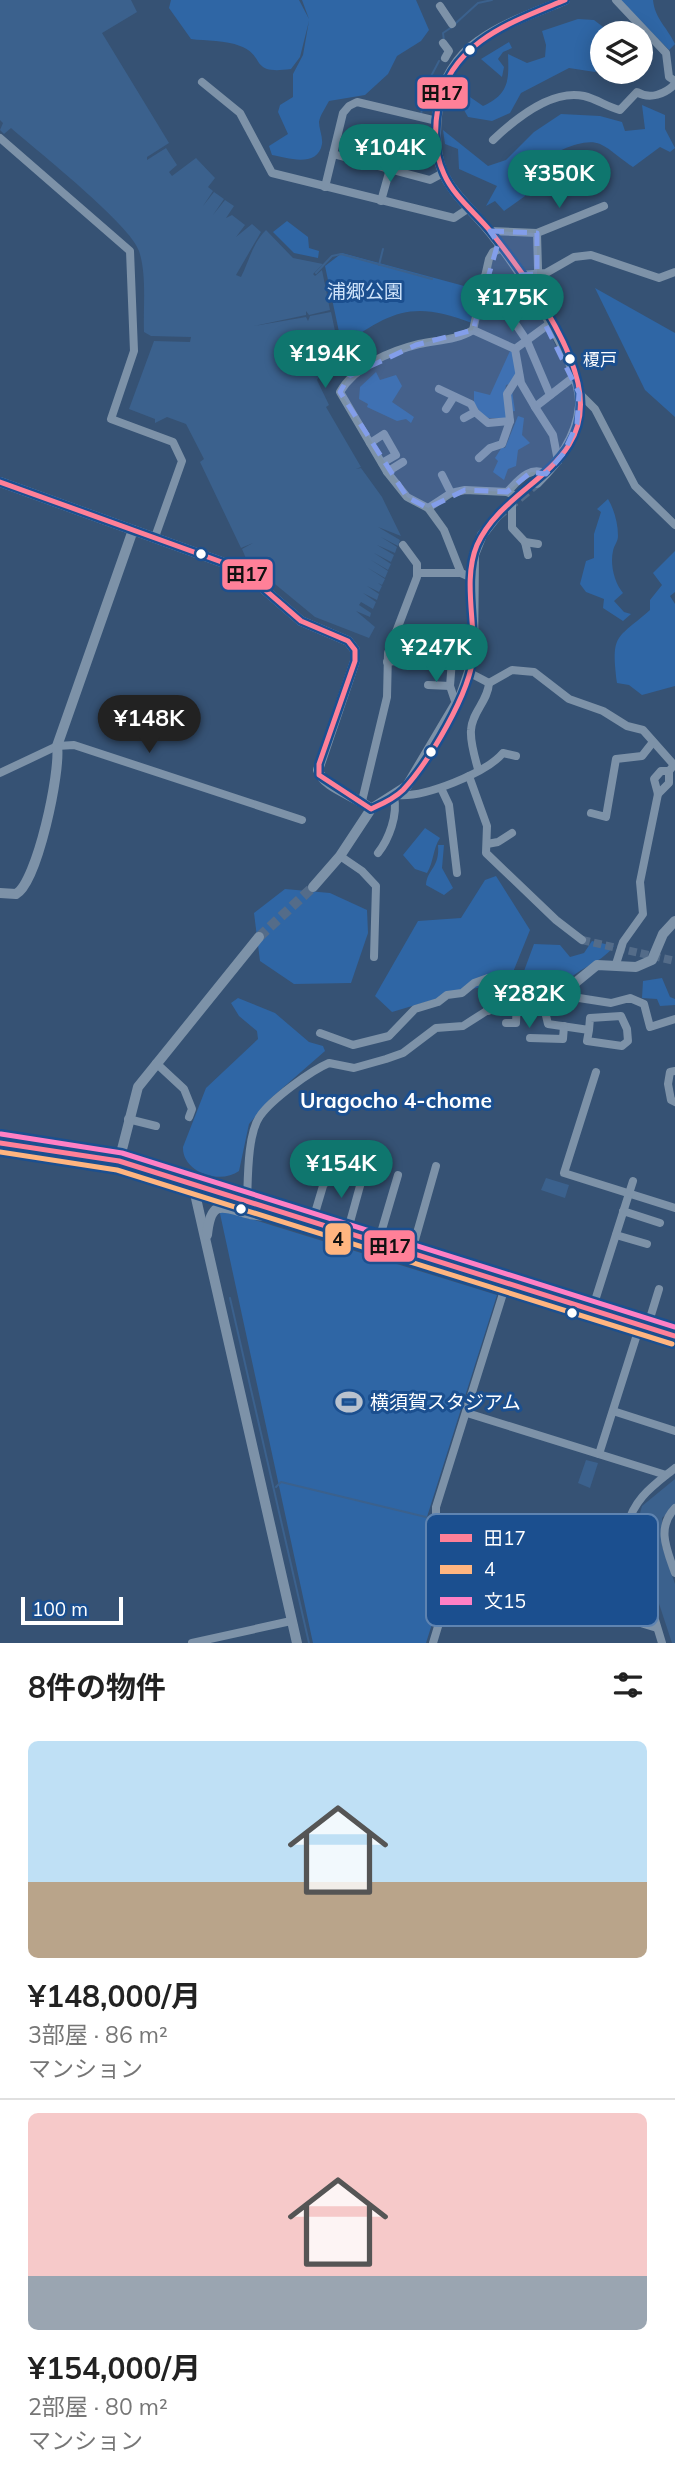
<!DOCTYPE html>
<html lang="ja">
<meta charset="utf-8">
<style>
:root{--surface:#fff;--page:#f2f2f2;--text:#222;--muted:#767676;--line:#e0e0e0;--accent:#0f766e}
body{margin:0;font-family:Mulish,"Noto Sans JP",sans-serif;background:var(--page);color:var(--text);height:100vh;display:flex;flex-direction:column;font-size:26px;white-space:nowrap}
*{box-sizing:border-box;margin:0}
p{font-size:23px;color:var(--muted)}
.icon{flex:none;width:38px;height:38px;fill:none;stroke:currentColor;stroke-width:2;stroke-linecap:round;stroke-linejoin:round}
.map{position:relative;height:1643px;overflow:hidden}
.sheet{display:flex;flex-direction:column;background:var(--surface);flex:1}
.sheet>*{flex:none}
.controls{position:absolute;left:590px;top:21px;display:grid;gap:14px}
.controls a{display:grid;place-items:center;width:63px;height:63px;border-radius:50%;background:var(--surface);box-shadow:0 4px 18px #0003;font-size:35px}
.scale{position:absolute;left:21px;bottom:18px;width:102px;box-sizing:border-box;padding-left:7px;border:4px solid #fff;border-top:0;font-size:19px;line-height:24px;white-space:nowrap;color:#fff;-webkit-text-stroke:5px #1b4f8f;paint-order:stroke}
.price{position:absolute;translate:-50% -60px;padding:0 16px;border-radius:24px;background:var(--accent);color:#fff;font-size:23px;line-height:46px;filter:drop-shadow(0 2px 4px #0008)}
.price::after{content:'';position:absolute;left:50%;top:42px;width:21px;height:16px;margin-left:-10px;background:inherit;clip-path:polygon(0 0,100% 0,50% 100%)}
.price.active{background:#222;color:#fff}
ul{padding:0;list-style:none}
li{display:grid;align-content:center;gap:14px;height:371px;padding:0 28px}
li+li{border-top:2px solid var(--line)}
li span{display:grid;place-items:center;height:217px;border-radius:10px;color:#555}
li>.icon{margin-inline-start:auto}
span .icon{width:126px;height:126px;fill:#fffc;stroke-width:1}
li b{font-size:30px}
h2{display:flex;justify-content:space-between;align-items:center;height:84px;padding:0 28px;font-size:30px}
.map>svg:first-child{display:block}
</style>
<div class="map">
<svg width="675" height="1643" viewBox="0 0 675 1643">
<rect width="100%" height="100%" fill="#365274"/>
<!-- green -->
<g fill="#2f66a5">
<path d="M171,0H299L309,19L302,0H416L429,30L421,41L397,56L388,74L365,95L329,101C326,107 320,115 319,122C319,129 323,137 322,144C318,168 287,158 272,155L269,146L288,134L278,112L280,105L293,97V74L303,55L309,21L300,57L291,69C248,75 267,56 240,46C226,40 206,41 191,39L169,8Z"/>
<path d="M620,0H653C655,19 667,27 675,44L669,50Z"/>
<path d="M578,19L594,20L611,33H602L600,68L595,72L569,68L521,93L510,113L492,121L468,117L460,103L470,97L483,106C509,94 509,81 508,54L527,63L545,57L546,45L542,31Z"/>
<polygon points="509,42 512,48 503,52 498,59 504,67 502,77 481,59"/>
<path d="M642,105L665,115V129L675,148L670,152L660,147L633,167C623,161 611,149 600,144C583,137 554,153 540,162L539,173L527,184L525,196L504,211L495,201L486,206L497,186L459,169L458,149L445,144L443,130L488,166L506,160L534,132L561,114L600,116L622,122L625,131L645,129Z"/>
<polygon points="287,221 308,237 309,248 319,251 318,258 294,253 273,232"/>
<path d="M342,253L479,290L472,323C413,300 391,311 342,346L325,266Z"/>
<polygon points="595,288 675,333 675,417 645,390"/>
<polygon points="510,351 513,352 516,375 510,384 506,385 505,391 512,391 515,411 509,412 507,418 485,418 474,404 474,391 490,395"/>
<polygon points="376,372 380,380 396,375 402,386 392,402 414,417 411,423 406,419 397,421 367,407 368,404 359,399 360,387"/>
<polygon points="518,416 524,418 522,435 530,443 518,450 516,466 508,469 504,480 493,472 498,461 495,458 502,447 505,448"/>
<path d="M608,499C614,509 618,523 618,536C618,542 614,545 613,551C610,564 614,582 623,593L614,601L624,612L631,614L623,621L603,608L604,599L586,592L580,584L586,561L594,558V534L601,512L597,509Z"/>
<path d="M675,551V592L670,596L675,604V686L642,695L629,685L617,683C611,633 616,640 650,610V600L662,585L653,573Z"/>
<path d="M425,828L440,838C433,848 434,861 427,873L415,869L403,855Z"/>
<path d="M438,845H444L442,868L453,888L444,895L426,885C427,869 440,868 438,845Z"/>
<polygon points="496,876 530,930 509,982 466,990 392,1012 375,996 418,921 461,918 485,880"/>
<polygon points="285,889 330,893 367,910 368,933 351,983 294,984 260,961 254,913"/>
<path d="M592,941L614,946C602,962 584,966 569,979L552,973L524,971L534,944L560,945L570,957L584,953Z"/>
<polygon points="662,978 670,997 675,999 675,1005 660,1006 657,999 642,998 643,981"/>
<path d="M238,998L275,1013L309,1042L323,1046L325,1051L270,1099L249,1124L239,1171C220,1185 182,1172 183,1147L206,1088L258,1039L257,1031L239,1016L231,1003Z"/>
<polygon points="219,1209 497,1295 426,1520 449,1570 426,1643 313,1643"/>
</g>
<!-- water -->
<g fill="#3b618d">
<path d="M0,0H131L137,12L102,33L169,143L147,157V160L166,148L177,165L169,172L172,176L196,158L215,178L208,187L213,191L203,206L214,192L224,199L213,215L225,200L234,206L226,218L232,215L245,225L236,237L252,224L261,232L236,275L241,277C250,259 252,244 266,230L293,258L323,264L313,274L315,276L322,270L330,310L309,315L306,311V315L254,326L306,317L308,321L310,316L331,312L338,345L317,380L329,405L326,407L361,467L356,469L361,468L382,497L401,536L378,527L400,540L398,546L381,537L397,547L395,553L377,545L394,555L391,562L374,553L391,564L388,570L371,560L388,571L385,578L368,568L385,579L382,585L378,583L382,586L379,592L367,586L379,594L377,600L363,593L376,602L373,609L361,602L359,605L371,613L370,617L356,611L375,627L369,638L315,617L247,561L242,549L253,543L241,548L200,462L204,459L186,424L167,417L155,423V419L129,409L154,341L190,342L191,337L151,336L144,332C143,307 147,275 139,251C131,225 36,150 11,128L4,134L0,130L3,123L0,120Z"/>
<polygon points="546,1178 569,1185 565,1198 541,1190"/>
<polygon points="586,1460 598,1463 590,1488 578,1483"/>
<polygon points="675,1479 675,1506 662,1518 662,1546 675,1584 675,1643 672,1643 635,1531 642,1506"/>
</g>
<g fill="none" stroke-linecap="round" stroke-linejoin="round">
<!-- stream -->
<g stroke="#3b618d" stroke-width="2">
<polyline points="456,23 478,3 492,0"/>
<polyline points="444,41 443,33 452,27"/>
<polyline points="428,82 439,61"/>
<polyline points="421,114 426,92"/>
<polyline points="379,265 383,249"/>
<polyline points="316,273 332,256 341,254 432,279"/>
<polyline points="230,1298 309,1643"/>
<polyline points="276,1487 281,1482 430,1518"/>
</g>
<!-- minor-tunnel -->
<polyline stroke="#546c89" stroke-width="8" stroke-dasharray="8 4" stroke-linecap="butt" points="582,940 675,961"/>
<!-- tertiary-tunnel -->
<g stroke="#546c89" stroke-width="10" stroke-dasharray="10 5" stroke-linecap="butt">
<polyline points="496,517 537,483"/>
<polyline points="259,937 313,887"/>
<polyline points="552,1001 575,983"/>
</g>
<!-- minor -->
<g stroke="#7d92a8" stroke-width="8">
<polyline points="616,0 666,53 669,77 675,81"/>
<polyline points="440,6 452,24"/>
<polyline points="443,43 449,51 445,58"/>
<polyline points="202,82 240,113 272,173 454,218 469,208"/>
<polyline points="0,138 130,251 134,351 111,419 173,442 182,461 155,537"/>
<path d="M493,140C515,119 552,89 584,96C597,99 607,107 620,110L637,92C650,100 665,94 675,84"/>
<polyline points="333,154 430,180 443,173"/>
<polyline points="350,159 356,135 363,132 411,144 436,145"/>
<polyline points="325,187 343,113 349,106 357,102 437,121"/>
<polyline points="381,201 390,169"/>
<polyline points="490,231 537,233 539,304"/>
<polyline points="537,233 604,206"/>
<polyline points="521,275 546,273 574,257 591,255 659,278 675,272"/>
<polyline points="484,277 527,341 550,395"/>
<polyline points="473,330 515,349 549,324"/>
<polyline points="515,349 521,383 535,407 575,376"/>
<polyline points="439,389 471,404 475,412 488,423 510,421 507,394 519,375"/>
<polyline points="579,393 595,409 635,486 675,525"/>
<polyline points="535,407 553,435 558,461"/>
<polyline points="446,409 453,398"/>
<polyline points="464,418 475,412"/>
<polyline points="370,443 384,434 396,455 382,463"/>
<polyline points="479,458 490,448 502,444 510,421"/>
<polyline points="387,472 403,462"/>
<polyline points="442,475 451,493"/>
<polyline points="507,492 516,496 512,501 512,528 525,542 528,555"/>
<path d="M428,508L451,493L465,490L507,492C518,481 530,465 546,474"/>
<polyline points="525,542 538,544"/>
<polyline points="417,573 461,573"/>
<path d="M472,578L461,573L444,530L428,508L407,497L387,472L340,392C355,366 390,351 419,344C437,340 457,340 473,330L489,259L493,252L502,248"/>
<polyline points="452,635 474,636"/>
<polyline points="452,660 450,686 456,704"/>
<polyline points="387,662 429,657 473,660"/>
<path d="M470,673L489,683C488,701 472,712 471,730C470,742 475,758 478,769"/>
<polyline points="489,683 512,670 534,672 569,699 603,711 627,726 643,730 674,765 669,771 669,783 658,794"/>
<polyline points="428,685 450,686"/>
<polyline points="0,773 57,746 74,745 302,820"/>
<polyline points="469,776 487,826 486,853 556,920 582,940"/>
<polyline points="441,788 449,805 457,873"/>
<path d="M397,795C424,798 486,773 503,753L516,756"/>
<polyline points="362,801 387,697 388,653 417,577 417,564 403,545"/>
<polyline points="591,813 606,817 616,759 642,756 653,742"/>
<polyline points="487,844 498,842 512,833"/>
<path d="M378,853C389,839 398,815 394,797"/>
<polyline points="340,856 362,871 376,886 374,957"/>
<polyline points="616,964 623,942 643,914 640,882 658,794 654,779 661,771 669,771"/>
<polyline points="543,1003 548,1024 589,1030 590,1018 621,1016 627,1029 628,1041 622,1046 587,1041 589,1030"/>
<polyline points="506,1023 516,1023 517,1002"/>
<polyline points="320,1033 353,1045 389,1036 415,1009 438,1002 447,995 462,993 474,983 488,978 553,982 579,998 611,1003 630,998 644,1004 650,1027 675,1019"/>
<polyline points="530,1038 563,1039 564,1026"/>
<polyline points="156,1063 184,1089 192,1109 189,1117"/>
<polyline points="675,1071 670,1072 668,1084 671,1100 675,1102"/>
<polyline points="596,1072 564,1173 675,1208"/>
<polyline points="128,1119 156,1126"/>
<path d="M247,1202C248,1181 247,1134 260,1116C271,1100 310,1071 329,1063L354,1068L386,1059L403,1053L436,1028L463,1026L488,1010"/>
<polyline points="623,1211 660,1223"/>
<polyline points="312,1223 323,1186 331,1173"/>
<polyline points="347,1233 363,1175"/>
<polyline points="616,1235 647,1244"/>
<polyline points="378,1243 398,1175"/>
<polyline points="411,1254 436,1166"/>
<polyline points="506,1284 436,1507 436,1518 456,1567 657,1628"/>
<polyline points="592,1310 633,1181"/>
<polyline points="647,1328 659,1289"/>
<polyline points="613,1411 675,1431"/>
<polyline points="467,1413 666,1475"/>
<polyline points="599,1454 640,1325"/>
<path d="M675,1508C656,1528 667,1550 675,1573"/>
<polyline points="192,1643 291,1621"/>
<polyline points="433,1643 456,1567"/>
<path d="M662,1643L627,1527C634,1498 653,1486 675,1468"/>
</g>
<!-- tertiary -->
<g stroke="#7d92a8" stroke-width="10">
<path d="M0,482L241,569L301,621L348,641L355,650V661L318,770C323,788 357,796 371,809"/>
<path d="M537,483C559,461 577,438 580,406C583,364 518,267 491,233C475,212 452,195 442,170C434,150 435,128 438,107C442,81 457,56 479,41C504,23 537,12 565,0"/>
<polyline points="313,887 340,856 371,809 407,786 461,695 473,660 474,555 482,535 496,517"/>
<path d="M0,893L16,894C37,883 61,771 57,746L133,530"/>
<polyline points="575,983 597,965 636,967 652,960 663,934 675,921"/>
<path d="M488,1010C508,994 528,1009 552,1001"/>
<polyline points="0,1143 119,1161 675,1336"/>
<polyline points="119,1161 138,1087 259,937"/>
<polyline points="193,1185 297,1643"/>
<path d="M207,1235C211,1198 222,1207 250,1214C259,1216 270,1216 279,1217"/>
</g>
<defs>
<g id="bus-1">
<path d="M0,482L241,569L301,621L348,641L355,650V661L319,764V775L371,809C382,804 394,799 403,790C428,763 471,692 473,655C475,620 463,578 477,545C505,482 597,468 578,383C567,334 522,271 491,232C476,213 454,197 444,174C434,153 434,130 438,107C450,42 512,22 565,0"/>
<polyline points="0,1143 119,1161 675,1336"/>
</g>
<polyline id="bus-2" points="0,1152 117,1170 672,1344"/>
<polyline id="bus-3" points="1,1134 122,1153 675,1327"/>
</defs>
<!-- bus-1 casing -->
<use href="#bus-1" stroke="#1b4f8f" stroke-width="10"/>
<!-- bus-2 casing -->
<use href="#bus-2" stroke="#1b4f8f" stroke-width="10"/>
<!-- bus-3 casing -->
<use href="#bus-3" stroke="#1b4f8f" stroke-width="10"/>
<!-- bus-1 -->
<use href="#bus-1" stroke="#ff8098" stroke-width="5"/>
<!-- bus-2 -->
<use href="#bus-2" stroke="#ffb580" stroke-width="5"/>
<!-- bus-3 -->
<use href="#bus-3" stroke="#ff80c5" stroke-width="5"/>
</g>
<!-- marked area -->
<path fill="#839eea" fill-opacity="0.2" stroke="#839eea" stroke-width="5" stroke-dasharray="14 9" stroke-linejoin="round" d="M490,231L537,233V274L521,275L579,393L577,424L563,454L546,474L531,472L507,492L465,490L428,508L407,497L340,392L349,376L416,345L473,330L498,243Z"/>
<!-- icons -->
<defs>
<symbol id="stadium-bare" viewBox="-9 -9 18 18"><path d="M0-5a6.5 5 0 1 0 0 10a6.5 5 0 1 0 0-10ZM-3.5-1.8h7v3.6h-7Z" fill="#b9c2ce" stroke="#1b4f8f" stroke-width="2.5" paint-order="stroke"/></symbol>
</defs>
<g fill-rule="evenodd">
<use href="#stadium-bare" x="330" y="1383" width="38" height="38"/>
</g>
<!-- markers -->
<g fill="#fff" stroke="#1b4f8f" stroke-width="2.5">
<circle cx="470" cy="50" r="6"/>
<circle cx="570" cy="359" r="6"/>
<circle cx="201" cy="554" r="6"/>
<circle cx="431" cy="752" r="6"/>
<circle cx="241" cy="1209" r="6"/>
<circle cx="572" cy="1313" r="6"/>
</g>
<g text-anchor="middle" stroke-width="6" stroke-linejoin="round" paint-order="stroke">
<!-- bus labels -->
<g font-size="17" fill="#fff" stroke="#1b4f8f" text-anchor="start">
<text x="583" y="366">榎戸</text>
</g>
<!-- park labels -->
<g font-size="19" fill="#cfe3fa" stroke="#1b4f8f">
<text x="365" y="298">浦郷公園</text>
</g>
<!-- poi labels -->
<g font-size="19" fill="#fff" stroke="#1b4f8f" text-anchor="start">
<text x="370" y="1409">横須賀スタジアム</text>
</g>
<!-- neighbourhood labels -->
<g font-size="21" font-weight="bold" fill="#fff" stroke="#1b4f8f">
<text x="396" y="1108">Uragocho 4-chome</text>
</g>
</g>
<!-- legend -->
<rect x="426" y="1514" width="232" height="112" rx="10" fill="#1b4f8f" stroke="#5f84b1" stroke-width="2"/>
<rect x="440" y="1534" width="32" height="8" fill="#ff8098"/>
<rect x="440" y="1565" width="32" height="9" fill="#ffb580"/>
<rect x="440" y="1597" width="32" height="8" fill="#ff80c5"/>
<g font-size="19" fill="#fff">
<text x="484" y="1545">田17</text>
<text x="484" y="1576">4</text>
<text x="484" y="1608">文15</text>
</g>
<g stroke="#1b4f8f" stroke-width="2.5">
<rect x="416" y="76" width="53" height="34" rx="7" fill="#ff8098"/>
<rect x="221" y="558" width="53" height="33" rx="7" fill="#ff8098"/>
<rect x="324" y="1222" width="28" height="34" rx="7" fill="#ffb580"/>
<rect x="363" y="1229" width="53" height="34" rx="7" fill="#ff8098"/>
</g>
<g font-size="19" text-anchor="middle" font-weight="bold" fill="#111">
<text x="442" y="100">田17</text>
<text x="247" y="581">田17</text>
<text x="338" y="1246">4</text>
<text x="390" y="1253">田17</text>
</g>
</svg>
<div class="controls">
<a><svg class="icon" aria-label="layers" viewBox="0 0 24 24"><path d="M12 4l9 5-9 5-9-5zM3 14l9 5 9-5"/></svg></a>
</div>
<div class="scale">100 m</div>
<b class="price" style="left:390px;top:184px">¥104K</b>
<b class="price" style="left:559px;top:210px">¥350K</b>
<b class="price" style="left:512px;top:334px">¥175K</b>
<b class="price" style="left:325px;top:390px">¥194K</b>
<b class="price" style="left:436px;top:684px">¥247K</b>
<b class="price active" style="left:149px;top:755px">¥148K</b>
<b class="price" style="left:529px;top:1030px">¥282K</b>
<b class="price" style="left:341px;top:1200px">¥154K</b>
</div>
<section class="sheet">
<h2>8件の物件<svg class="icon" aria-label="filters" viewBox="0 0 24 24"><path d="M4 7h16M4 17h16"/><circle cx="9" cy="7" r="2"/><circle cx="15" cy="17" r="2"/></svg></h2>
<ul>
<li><span style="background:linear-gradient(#bfe0f5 65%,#b9a48a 0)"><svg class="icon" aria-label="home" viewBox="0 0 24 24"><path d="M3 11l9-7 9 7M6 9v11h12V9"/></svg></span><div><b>¥148,000/月</b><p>3部屋 · 86 m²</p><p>マンション</p></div></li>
<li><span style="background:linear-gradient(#f6c9c9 75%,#9aa5b1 0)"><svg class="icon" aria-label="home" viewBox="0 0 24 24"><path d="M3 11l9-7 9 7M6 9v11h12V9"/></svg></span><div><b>¥154,000/月</b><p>2部屋 · 80 m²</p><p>マンション</p></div></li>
</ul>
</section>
